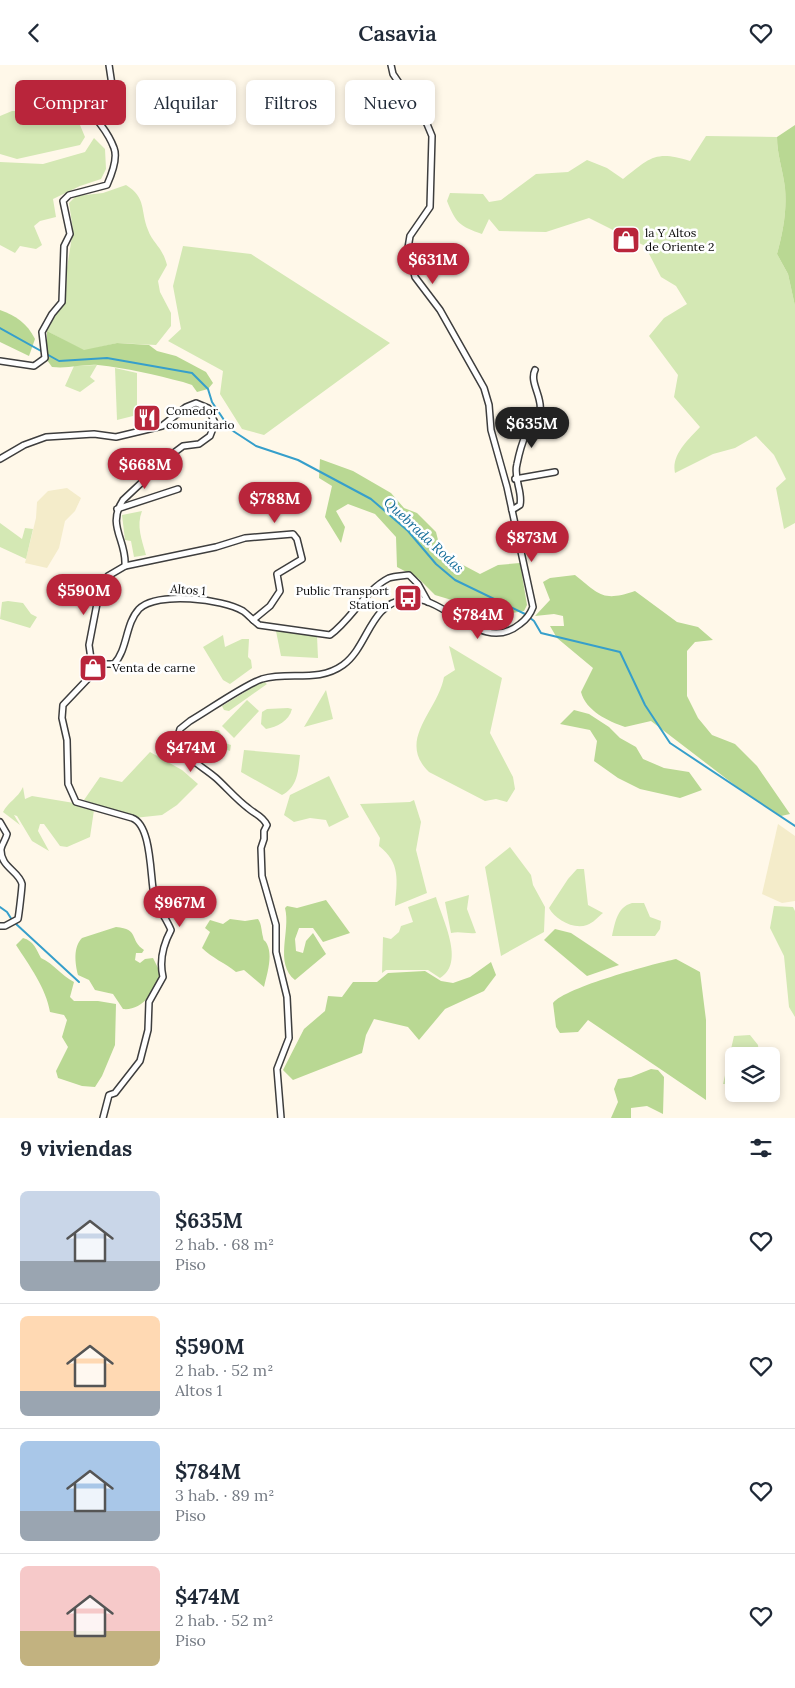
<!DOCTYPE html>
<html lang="es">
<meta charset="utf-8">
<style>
:root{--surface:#fff;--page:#f2f2f3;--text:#1f2937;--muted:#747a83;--line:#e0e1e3;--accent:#b9253b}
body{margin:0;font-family:Lora,serif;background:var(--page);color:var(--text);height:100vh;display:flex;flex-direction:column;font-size:19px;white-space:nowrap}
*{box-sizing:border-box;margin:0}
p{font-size:16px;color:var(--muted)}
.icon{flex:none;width:28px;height:28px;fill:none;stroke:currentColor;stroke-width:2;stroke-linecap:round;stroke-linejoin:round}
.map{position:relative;height:1053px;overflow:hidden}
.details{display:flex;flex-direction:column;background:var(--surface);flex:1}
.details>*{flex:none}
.top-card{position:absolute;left:15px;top:15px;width:500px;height:45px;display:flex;gap:10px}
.tools{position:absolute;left:725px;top:982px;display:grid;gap:10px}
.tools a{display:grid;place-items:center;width:55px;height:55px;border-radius:8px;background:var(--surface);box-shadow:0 2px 8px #0003;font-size:25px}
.price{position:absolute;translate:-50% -42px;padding:0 11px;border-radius:18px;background:var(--accent);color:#fff;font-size:16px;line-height:32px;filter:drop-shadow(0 1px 2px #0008)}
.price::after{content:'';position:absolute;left:50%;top:30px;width:15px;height:11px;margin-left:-8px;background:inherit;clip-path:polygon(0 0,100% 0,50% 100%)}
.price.selected{background:#222;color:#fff}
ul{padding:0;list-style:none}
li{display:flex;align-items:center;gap:15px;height:125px;padding:0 20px}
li+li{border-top:1px solid var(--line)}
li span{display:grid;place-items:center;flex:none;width:140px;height:100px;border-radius:8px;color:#555}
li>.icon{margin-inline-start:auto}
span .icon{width:60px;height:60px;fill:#fffc;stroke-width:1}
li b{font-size:21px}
h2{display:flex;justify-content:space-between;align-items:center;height:60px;padding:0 20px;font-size:21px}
.pill{padding:0 18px;border-radius:8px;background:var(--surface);box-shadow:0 2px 8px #0003;font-size:18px;line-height:45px}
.pill.selected{background:var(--accent);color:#fff}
header{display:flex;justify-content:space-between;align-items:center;height:65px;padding:0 20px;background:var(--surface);font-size:22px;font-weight:600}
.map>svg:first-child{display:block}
</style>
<header><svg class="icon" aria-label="back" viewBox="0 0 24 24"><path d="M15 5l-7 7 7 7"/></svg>Casavia<svg class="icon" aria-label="heart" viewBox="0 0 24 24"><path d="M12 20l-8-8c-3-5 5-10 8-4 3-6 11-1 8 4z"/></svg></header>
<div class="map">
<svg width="795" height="1053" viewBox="0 0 795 1053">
<rect width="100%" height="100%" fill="#fff8e9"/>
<!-- farmland -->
<g fill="#f4ecca">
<polygon points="67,423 81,433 75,446 65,456 59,483 47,503 25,498 36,453 37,437 48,426"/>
<polygon points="778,759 795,771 795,836 782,838 762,829"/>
</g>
<!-- green -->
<g fill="#d4e8b4">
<polygon points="12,46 80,47 80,60 85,72 80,80 17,94 0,89 0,51"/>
<path d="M706,71L777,72C777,90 783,105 785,123C787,146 783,167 777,189L788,209L795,241V458L784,464L776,423L786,414L774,390L756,371L735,383L713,389L675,408C671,390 688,375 700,362L674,332L678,310L649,271L664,253L687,239L676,221L661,212L645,181L589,153L546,167L499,166L489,154L482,169C459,161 456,158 447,136L450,128L483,129L489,137L501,135L536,109L568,107L587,95L607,103L623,114C650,93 655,85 690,96Z"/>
<polygon points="94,73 105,84 106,104 101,114 80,121 53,134 56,152 40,156 34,161 42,180 36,184 20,181 15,188 0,180 0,97 43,99 85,87"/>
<path d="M126,120C147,133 140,145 148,165C153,179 162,181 167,200L158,216L160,227L171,248V261L156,280L117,278L84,286L47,266L66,231L67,203L73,165L69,138L76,131L103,128Z"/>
<polygon points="183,181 251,189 390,278 264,370 242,364 220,329 223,306 168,276 181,264 173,221"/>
<polygon points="97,300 90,312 95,316 80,327 65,321 74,301"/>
<polygon points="115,303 137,308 137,350 117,355"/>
<path d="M142,446C136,461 142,475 146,490L134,492L131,476L125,475L122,450Z"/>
<polygon points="0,458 22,474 25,463 33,464 26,494 0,482"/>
<polygon points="8,536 23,538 31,549 37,552 30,563 0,554 2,537"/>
<polygon points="276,566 317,571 318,593 281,591"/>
<polygon points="223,570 225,582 242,574 249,574 248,592 251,595 252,603 230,619 223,615 203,582"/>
<path d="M449,581L502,613L490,668L513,712L515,724L507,737L496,734L485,736L429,707C396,675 438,646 444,612L455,605Z"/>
<polygon points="263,616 267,619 229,646 224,645 222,641"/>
<polygon points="326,625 333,654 304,662"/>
<polygon points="247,635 259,646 234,673 222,661"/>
<path d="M288,643L292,644C289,656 277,662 266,664L261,659L262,647L267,644Z"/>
<polygon points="215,665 219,665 225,678 231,680 230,686 212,679 211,674"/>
<path d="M244,685L300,690C298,706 298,722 282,730L241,707Z"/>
<polygon points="150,687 182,705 198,719 177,740 162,750 134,753 84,735 100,712 122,717"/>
<polygon points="329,711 349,752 329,762 326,755 310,753 294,757 284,750 290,730"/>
<path d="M23,722L25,734L32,731L74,738L94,745L90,772L67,782L60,781L44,759H40L38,766L49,786L32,776L17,751L14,750L20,760L3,747C8,737 18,733 23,722Z"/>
<path d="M414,735L421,757L416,785L427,828L395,841C397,816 401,798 379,781L380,773L360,739L410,737Z"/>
<polygon points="510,782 531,810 533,820 545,842 544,867 501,891 485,802"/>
<path d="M577,804H584L588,840L603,848C598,852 593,858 587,860C573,865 555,854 549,843L568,814Z"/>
<path d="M469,830L467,844L476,868C467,869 460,866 451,868L445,837Z"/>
<path d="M436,832C442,854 466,898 440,913L428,905H386L382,908L383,872L391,874L399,867L401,861L413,857L408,842Z"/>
<path d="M632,838H644L650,852L661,856L660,864L655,871H612C615,858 617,842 632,838Z"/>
<polygon points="774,841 793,842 795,846 795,952 789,942 784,891 770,863"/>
<polygon points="750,970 758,980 759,991 734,991 734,1019 723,1019 734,971"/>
</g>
<!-- forest -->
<g fill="#b9d893">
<path d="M795,60V241L788,209L777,189C783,167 787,146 785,123C783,105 777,90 777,72Z"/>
<path d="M0,245C16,251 27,258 35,274L29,291L0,277Z"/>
<path d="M47,266L84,285L117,278L149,280L157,286L176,291L206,307L213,318L208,324L197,327L192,320L183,317C156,310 126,303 98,300C83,299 68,304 52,302L47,295Z"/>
<polygon points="320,394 353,406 391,428 404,443 417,448 436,467 440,483 448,492 480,509 498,500 520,498 527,540 524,546 496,551 485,549 455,536 435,530 418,513 397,502 396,472 375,449 348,439 336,446 345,462 341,478 325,452 332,421 319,413"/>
<path d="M575,510C600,530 603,537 635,526L677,557L698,562L713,575L695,577L687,586V631L698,653L712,670L735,679L757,701L790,749L781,751L749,731L651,656L625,662C608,656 586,646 581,627L593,603L557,573L550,561H564L563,551L554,549L535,551L550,535L543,517L550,513Z"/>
<polygon points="574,645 589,649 609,662 620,673 636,682 643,694 664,703 689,707 702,725 680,733 640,724 618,713 594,696 597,676 590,665 560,659"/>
<path d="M326,835L350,868L323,877L313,863H299L295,874L296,886L303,888L306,876L313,868L326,889L295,915C274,898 291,866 285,843L287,841L297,843Z"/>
<path d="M230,854L245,856L258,854C262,860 261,865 263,872C264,878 264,873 267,879C273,891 267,909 264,922L244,905L236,907C225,898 212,893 202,883L210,867L205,863L210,855L223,859Z"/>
<path d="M116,862C140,864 129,875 144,885L142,888H136L135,895L140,898L145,894L153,893L161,909C156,926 142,946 123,944L113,929L95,925L89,915L78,910C75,898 73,882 82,873Z"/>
<polygon points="555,864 571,868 619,900 587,911 544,875"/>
<path d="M23,873C34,876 36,884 41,893C54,899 61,910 74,917L70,932L74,936H98L116,939L115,980L102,1011L95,1022L82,1021L58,1013L56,1006L68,982L62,972L67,955L64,950L50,947C46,923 29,900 16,880Z"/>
<path d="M676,894L700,907L706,955V1035L588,955L578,967L560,968L556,962L553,938C566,922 653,899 676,894Z"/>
<polygon points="491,897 496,910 484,926 445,944 419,975 408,962 374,954 366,970 362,988 293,1015 283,1005 304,964 325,946 328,931 342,932 353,917 377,917 388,908 425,906 441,916 453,918 470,912"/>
<polygon points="651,1004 658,1005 664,1012 663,1049 647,1041 631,1043 631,1053 611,1053 618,1037 614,1024 618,1014 631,1012"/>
</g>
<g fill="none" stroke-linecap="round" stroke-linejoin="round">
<!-- stream -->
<g stroke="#369fcb" stroke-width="2">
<polyline points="0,263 59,296 107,293 192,308 208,324 212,337 230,364 256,381 298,395 371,434 408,466 436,499 455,515 525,549 534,556 541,568 620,587 645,640 670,678 795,761"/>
<polyline points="0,842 7,847 12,855"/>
<polyline points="15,858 79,917"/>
</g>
<defs>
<g id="minor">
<path d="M0,296L34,301L45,293L42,267L52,249L62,237L64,181L70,169L63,136L69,130L107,120C111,111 118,93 114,83C101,48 80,58 112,20L109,0"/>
<path d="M0,394L24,380L46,372L94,369L116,372L162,361L186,342L196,338L208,343L215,358L210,371L199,379L183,381L171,390L123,435C106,461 127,475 125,501L108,511L100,523L89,580L91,594L98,599H114C128,584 125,559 139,544C157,526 223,534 243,546C246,548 255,557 259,560L330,570C352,554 365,525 389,513C395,511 402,511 409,510L418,519L428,537"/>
<polyline points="515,414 555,407"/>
<polyline points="117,444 178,424"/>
<path d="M512,445L520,440C523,426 513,414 517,399C519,389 522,378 526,369C530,362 538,354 540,346C543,333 529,317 535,305"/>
<polyline points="125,501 216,482 245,473 293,469 297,474 302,494 277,509 280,526 270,541 253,555"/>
<path d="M101,600L63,640L62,653L67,675L68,719L76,737L132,753C152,760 150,812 154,830C157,842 166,853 171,865C163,880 159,895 163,912L149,937L148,965L140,996L115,1028L109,1030L103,1053"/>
<path d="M0,757L7,769C6,774 2,779 1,784C0,802 19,806 22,819C22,823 19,849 18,854L5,861H0"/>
<path d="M281,1053L277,1004L289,973L287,932L276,887V860L262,811L261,783L264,774V766L267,760C262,750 256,750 248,743C236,734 227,723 216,713C200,699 183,694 178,671L180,664L190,656C209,645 244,620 262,614C289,606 318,618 343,600C369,581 369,539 406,534C445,528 481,591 520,559C527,554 530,550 533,542L507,422L491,365L489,340L484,323L440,245L415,212L408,183L410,171L430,142L432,71L427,59L393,9L391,0"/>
</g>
</defs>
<!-- minor casing -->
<use href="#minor" stroke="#3e3e3e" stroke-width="8"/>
<!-- minor -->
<use href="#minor" stroke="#fff" stroke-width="5"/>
</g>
<!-- icons -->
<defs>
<symbol id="shop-square" viewBox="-11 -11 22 22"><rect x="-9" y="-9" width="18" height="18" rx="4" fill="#b9253b" stroke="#fff"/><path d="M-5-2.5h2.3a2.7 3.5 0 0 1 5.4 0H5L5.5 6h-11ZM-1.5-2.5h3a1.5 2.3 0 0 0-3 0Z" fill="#fff"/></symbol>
<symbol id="restaurant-square" viewBox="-11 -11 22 22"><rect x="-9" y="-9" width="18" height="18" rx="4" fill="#b9253b" stroke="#fff"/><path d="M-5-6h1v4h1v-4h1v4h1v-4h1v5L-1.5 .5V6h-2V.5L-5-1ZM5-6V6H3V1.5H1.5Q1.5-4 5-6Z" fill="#fff"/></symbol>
<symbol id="bus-square" viewBox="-11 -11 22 22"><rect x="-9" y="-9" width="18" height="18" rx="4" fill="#b9253b" stroke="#fff"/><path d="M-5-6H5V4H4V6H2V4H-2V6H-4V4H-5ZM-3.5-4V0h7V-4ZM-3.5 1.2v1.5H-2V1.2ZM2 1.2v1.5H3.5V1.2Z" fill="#fff"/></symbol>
</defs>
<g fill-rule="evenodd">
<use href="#shop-square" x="610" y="159" width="32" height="32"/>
<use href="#restaurant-square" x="131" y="337" width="32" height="32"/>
<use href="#bus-square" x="392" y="517" width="32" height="32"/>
<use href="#shop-square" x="77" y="587" width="32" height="32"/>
</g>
<g text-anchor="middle" stroke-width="5" stroke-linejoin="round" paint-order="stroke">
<!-- poi labels -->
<g font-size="12" fill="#0b0b0b" stroke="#fff" text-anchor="start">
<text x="645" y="172">la Y Altos<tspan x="645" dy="14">de Oriente 2</tspan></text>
<text x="166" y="350">Comedor<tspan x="166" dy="14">comunitario</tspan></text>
<text x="389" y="530" text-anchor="end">Public Transport<tspan x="389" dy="14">Station</tspan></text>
<text x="112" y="607">Venta de carne</text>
</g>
<!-- street labels -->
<g font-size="12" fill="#0b0b0b" stroke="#fff">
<text transform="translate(188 525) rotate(4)" y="4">Altos 1</text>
</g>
<!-- water labels -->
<g font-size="14" font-style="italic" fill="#166e9a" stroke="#fff">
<text transform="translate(424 470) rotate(43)" y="5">Quebrada Rodas</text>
</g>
</g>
</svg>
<div class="tools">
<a><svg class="icon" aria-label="layers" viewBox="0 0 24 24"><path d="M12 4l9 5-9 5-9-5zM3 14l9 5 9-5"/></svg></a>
</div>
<b class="price" style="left:433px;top:220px">$631M</b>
<b class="price selected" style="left:532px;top:384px">$635M</b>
<b class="price" style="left:145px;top:425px">$668M</b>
<b class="price" style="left:275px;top:459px">$788M</b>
<b class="price" style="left:532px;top:498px">$873M</b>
<b class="price" style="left:84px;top:551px">$590M</b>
<b class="price" style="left:478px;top:575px">$784M</b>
<b class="price" style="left:191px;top:708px">$474M</b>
<b class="price" style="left:180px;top:863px">$967M</b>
<div class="top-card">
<a class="pill selected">Comprar</a>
<a class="pill">Alquilar</a>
<a class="pill">Filtros</a>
<a class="pill">Nuevo</a>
</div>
</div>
<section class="details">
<h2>9 viviendas<svg class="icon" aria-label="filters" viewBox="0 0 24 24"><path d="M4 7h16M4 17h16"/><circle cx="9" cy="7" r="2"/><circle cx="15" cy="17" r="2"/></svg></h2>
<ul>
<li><span style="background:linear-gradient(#c9d6e8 70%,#9aa5b1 0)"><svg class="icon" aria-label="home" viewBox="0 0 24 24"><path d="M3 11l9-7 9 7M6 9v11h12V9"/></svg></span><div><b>$635M</b><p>2 hab. · 68 m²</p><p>Piso</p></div><svg class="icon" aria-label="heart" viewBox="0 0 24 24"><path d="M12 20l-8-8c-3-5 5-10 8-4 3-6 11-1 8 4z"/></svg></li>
<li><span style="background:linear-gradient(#ffd9b3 75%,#9aa5b1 0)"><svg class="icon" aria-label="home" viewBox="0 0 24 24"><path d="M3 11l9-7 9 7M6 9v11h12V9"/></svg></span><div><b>$590M</b><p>2 hab. · 52 m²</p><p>Altos 1</p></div><svg class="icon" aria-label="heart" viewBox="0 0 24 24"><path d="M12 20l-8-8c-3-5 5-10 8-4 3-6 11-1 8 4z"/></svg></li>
<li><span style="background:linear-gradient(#a9c7e8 70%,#9aa5b1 0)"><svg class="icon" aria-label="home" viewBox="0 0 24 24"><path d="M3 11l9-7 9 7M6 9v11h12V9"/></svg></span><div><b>$784M</b><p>3 hab. · 89 m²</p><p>Piso</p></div><svg class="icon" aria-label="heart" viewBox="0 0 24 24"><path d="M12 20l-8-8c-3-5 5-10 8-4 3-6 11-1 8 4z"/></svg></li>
<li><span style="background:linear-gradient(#f6c9c9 65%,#c2b280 0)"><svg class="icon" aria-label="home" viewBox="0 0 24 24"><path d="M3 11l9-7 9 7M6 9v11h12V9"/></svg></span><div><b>$474M</b><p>2 hab. · 52 m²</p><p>Piso</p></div><svg class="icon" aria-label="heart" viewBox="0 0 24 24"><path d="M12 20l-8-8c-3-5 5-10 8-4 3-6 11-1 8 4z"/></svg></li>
</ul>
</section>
